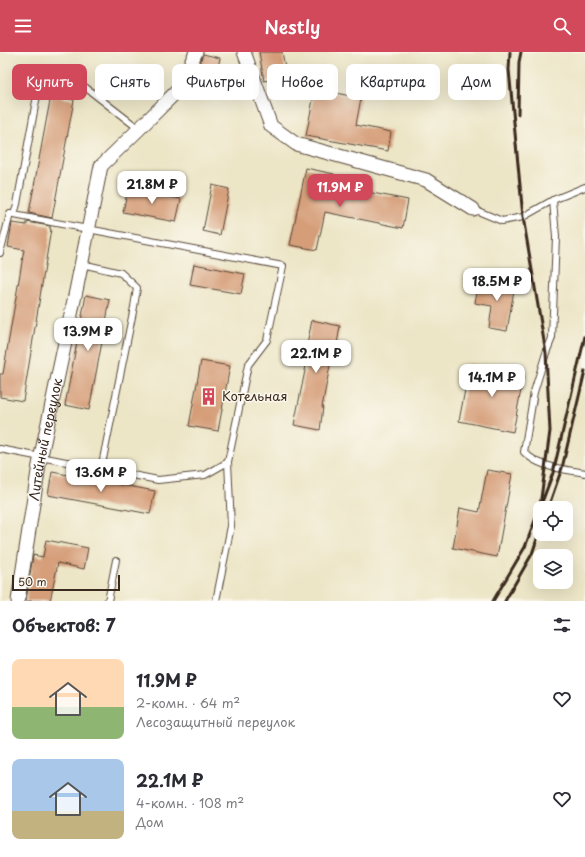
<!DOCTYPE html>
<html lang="ru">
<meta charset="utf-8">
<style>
:root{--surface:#fff;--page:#f2f2f3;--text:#2b2b33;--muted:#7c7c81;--accent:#d1495b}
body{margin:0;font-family:"Playpen Sans",sans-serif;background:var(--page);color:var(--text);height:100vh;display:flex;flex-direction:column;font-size:15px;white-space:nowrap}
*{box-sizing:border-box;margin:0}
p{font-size:13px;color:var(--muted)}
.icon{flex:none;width:22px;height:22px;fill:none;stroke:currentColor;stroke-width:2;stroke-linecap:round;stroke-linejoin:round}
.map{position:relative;height:549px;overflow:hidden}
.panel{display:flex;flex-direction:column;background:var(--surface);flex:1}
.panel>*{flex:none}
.banner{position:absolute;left:12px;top:12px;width:561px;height:36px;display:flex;gap:8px}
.fabs{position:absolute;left:533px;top:449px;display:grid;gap:8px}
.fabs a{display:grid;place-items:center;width:40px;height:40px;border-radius:8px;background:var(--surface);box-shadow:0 4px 16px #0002;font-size:20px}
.scale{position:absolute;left:12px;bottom:10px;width:108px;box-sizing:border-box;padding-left:4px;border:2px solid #3b2a1e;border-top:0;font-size:11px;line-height:14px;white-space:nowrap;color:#3b2a1e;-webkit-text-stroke:3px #fbf7ec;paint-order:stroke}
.price{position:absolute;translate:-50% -34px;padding:0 9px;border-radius:8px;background:#fff;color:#222;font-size:13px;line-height:26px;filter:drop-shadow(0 1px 2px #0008)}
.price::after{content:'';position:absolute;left:50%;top:24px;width:12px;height:9px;margin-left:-6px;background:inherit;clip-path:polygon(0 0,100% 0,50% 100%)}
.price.on{background:var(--accent);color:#fff}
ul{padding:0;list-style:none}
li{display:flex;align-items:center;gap:12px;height:100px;padding:0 12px}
li span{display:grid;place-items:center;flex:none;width:112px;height:80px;border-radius:8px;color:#555}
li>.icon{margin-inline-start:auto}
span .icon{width:48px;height:48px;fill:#fffc;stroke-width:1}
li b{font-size:17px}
h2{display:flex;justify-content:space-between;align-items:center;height:48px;padding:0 12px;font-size:17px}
.pill{padding:0 14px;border-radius:8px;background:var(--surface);box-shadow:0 4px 16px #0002;font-size:14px;line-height:36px}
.pill.on{background:var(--accent);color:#fff}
header{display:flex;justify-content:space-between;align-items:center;height:52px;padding:0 12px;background:var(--accent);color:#fff;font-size:18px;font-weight:600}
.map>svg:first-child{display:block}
</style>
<header><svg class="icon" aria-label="menu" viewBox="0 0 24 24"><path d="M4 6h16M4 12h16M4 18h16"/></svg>Nestly<svg class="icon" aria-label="search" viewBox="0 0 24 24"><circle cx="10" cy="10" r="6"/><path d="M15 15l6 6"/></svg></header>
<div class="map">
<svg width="585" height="549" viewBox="0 0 585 549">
<rect width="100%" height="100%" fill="#fbf7ec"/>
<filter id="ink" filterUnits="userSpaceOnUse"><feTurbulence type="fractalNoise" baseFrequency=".025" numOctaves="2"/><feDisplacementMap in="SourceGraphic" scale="8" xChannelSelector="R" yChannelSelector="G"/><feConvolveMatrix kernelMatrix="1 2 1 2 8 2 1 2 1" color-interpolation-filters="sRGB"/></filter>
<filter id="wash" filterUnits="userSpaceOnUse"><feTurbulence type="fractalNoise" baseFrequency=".012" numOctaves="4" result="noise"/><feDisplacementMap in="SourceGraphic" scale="16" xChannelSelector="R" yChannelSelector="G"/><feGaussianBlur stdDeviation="0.9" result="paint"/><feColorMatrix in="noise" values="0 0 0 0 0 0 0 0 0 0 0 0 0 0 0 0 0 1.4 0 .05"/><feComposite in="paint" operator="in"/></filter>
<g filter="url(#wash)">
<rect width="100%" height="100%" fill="#ece5c6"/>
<g id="blocks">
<!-- building -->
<g fill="#d59d78">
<polygon points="259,0 282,0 287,25 264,29"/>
<polygon points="203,2 220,6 215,31 197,28 200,10"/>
<polygon points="315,37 361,46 356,73 391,80 388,99 306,84"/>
<polygon points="51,43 74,48 52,166 29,161"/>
<polygon points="306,116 334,122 332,133 408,148 403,176 325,160 317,198 290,193"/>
<polygon points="212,133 229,137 220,183 203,179"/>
<polygon points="128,136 181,147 176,170 123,160"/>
<polygon points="27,170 50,174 50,177 51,177 23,349 0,345 0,322 3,322 24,198 8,195 12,171 27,173"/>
<polygon points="194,212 245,222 241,242 190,233"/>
<polygon points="479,227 515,232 507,279 489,276 492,254 475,251"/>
<polygon points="86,243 110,248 89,358 65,353"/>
<polygon points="312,268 340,274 336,298 333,298 322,355 323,355 320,378 294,373 310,294 307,293"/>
<polygon points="201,309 230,314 218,379 189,374"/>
<polygon points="470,312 524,322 513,380 459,369"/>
<polygon points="487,418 512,422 497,505 453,496 460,456 479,460"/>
<polygon points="52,420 155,439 150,462 48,443"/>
<polygon points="46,488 88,496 84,517 58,511 50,549 26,549 33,503 43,505"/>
</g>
</g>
</g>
<g filter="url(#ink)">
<use href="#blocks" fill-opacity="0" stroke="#564637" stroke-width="1"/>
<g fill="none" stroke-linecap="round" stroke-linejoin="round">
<defs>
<g id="lane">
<path d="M553,148L556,185L552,286L546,301L534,340L524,400C539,416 564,417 585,421"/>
<polyline points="473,157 502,169 523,165 553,148 585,135"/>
<polyline points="0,201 10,162 14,163"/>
<polyline points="82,212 121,221 137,236 134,255 101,417"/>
<polyline points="0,397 158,428 205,423 228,410 248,313 267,288 283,214 14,163 17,152 40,27 85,35 139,77"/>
<polyline points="108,549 116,508"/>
<polyline points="216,549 231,474 228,410"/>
</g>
<g id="street">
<polyline points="244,0 271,74 296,92 426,128 473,157"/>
<path id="s1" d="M18,549L39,413L77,234L101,114L139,77L179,37L196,0"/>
</g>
</defs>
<!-- lane casing -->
<use href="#lane" stroke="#564637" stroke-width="8"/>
<!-- street casing -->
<use href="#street" stroke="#564637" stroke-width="15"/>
<!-- lane -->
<use href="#lane" stroke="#fff" stroke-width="6"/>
<!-- street -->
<use href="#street" stroke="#fff" stroke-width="13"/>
<!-- rail -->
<g stroke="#3b2a1e" stroke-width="3">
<polyline points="510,0 509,18 523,165 546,301 550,379 540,454"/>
<polyline points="518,62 519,10 521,0"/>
<polyline points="548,456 562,416 585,319"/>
<polyline points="493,549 525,495 553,421 585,284"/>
<polyline points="505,549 532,502 540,478"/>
</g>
</g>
</g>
<!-- icons -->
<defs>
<symbol id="building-bare" viewBox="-9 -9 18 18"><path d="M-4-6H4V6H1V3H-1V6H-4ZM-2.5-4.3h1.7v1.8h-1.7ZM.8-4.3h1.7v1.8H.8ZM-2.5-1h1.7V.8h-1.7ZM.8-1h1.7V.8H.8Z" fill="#d1495b" stroke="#fbf7ec" stroke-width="2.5" paint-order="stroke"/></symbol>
</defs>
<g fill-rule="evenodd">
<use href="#building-bare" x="196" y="332" width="25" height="25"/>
</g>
<g text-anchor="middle" stroke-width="3" stroke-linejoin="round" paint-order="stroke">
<!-- poi labels -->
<g font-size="13" fill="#3b2a1e" stroke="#fbf7ec" text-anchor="start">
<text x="222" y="349">Котельная</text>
</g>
<!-- street labels -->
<g font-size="13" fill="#3b2a1e" stroke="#fbf7ec">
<text dy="5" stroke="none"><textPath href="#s1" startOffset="164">Литейный переулок</textPath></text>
</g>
</g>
</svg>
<div class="fabs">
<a><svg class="icon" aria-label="locate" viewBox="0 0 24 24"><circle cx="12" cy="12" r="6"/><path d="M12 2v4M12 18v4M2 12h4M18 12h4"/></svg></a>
<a><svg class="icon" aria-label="layers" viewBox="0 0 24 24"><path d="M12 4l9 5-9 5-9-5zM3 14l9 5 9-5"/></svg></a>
</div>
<div class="scale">50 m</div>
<b class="price" style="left:152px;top:153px">21.8M ₽</b>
<b class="price on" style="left:340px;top:156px">11.9M ₽</b>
<b class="price" style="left:497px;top:250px">18.5M ₽</b>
<b class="price" style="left:88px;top:300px">13.9M ₽</b>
<b class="price" style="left:316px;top:322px">22.1M ₽</b>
<b class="price" style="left:492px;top:346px">14.1M ₽</b>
<b class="price" style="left:101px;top:441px">13.6M ₽</b>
<div class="banner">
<a class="pill on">Купить</a>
<a class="pill">Снять</a>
<a class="pill">Фильтры</a>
<a class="pill">Новое</a>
<a class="pill">Квартира</a>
<a class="pill">Дом</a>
</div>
</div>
<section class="panel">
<h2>Объектов: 7<svg class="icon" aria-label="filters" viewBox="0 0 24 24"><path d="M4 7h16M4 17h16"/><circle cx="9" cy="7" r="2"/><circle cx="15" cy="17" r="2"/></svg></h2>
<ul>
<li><span style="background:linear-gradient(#ffd9b3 60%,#8fb573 0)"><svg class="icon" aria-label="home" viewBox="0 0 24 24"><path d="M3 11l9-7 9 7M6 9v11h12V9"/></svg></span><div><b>11.9M ₽</b><p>2-комн. · 64 m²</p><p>Лесозащитный переулок</p></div><svg class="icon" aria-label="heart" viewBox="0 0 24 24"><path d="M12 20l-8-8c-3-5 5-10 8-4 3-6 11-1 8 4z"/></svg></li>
<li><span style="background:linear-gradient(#a9c7e8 65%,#c2b280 0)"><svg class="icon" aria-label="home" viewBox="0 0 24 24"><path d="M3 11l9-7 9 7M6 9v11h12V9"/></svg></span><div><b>22.1M ₽</b><p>4-комн. · 108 m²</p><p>Дом</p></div><svg class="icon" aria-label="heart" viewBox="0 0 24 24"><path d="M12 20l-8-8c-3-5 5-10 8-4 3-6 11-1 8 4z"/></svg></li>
</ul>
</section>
